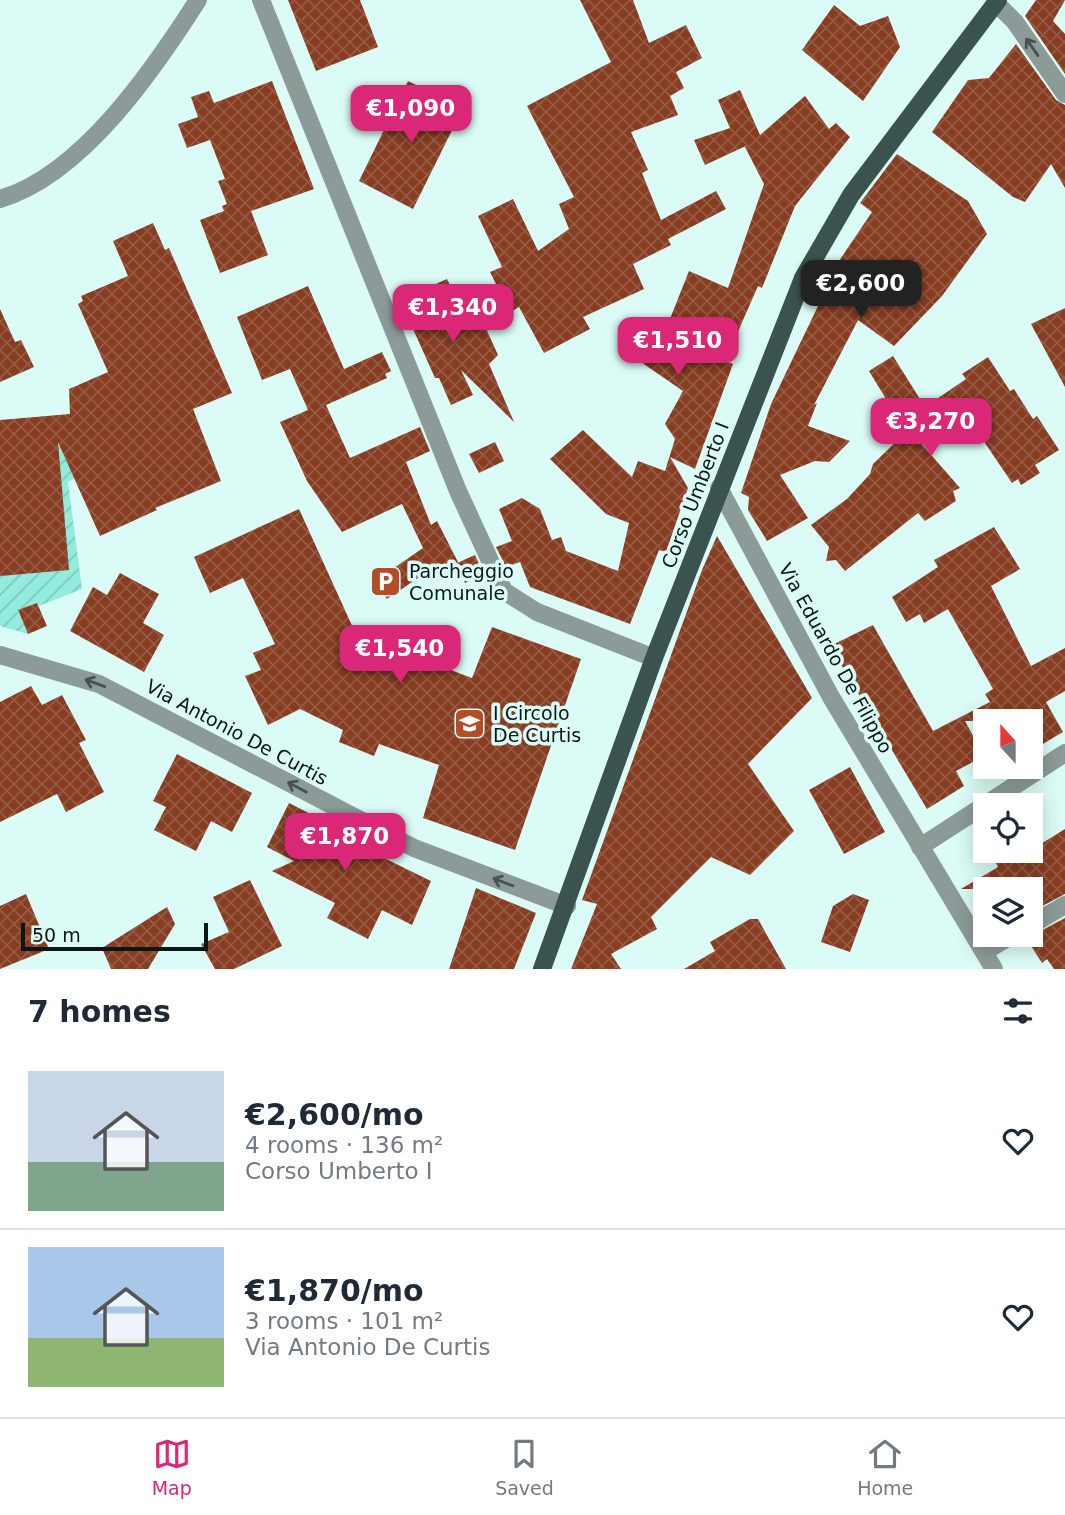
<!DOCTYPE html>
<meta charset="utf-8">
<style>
:root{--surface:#fff;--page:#f6f6f7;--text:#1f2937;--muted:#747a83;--line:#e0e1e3;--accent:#db2777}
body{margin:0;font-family:"DejaVu Sans",sans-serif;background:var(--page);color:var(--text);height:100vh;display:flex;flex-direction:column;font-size:26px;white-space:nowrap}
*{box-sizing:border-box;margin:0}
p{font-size:23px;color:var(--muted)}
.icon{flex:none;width:38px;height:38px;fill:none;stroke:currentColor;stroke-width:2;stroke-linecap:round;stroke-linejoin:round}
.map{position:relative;height:969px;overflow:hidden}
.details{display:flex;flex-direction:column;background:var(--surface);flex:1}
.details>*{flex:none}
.needle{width:46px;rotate:339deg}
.fabs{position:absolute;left:973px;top:709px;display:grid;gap:14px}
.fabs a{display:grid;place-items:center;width:70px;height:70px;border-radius:0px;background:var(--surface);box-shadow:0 4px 18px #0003;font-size:35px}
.scale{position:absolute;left:21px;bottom:18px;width:187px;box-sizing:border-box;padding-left:7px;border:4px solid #0b1715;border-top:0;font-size:19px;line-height:24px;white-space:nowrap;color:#0b1715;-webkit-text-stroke:5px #dbfcf6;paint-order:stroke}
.price{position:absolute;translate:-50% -60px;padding:0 16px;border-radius:14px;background:var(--accent);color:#fff;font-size:23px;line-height:46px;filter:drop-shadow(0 2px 4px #0008)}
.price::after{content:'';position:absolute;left:50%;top:42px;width:21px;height:16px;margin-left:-10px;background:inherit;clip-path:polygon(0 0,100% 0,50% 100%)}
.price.active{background:#222;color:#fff}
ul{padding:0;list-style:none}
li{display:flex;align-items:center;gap:21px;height:175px;padding:0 28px}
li+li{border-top:2px solid var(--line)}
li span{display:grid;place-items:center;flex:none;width:196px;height:140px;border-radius:0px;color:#555}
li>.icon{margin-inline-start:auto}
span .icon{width:84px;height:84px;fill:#fffc;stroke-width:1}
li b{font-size:30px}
h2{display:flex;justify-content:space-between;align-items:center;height:84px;padding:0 28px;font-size:30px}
.tabs{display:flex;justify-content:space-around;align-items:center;height:98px;border-top:2px solid var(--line);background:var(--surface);font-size:19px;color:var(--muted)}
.tabs a{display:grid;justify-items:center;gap:4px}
.tabs .active{color:var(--accent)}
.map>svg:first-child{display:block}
</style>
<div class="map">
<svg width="1065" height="969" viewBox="0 0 1065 969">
<defs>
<pattern id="garden-furrows" width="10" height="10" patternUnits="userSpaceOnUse" patternTransform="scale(1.75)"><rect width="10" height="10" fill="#93ebdd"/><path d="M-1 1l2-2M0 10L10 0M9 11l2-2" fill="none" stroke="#7dc9bd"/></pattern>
<pattern id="building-cross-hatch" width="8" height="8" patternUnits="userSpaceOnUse" patternTransform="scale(1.75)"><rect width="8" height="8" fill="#883c20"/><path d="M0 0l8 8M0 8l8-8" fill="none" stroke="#945b46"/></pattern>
</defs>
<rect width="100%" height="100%" fill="#dbfcf6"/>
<!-- garden -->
<polygon fill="url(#garden-furrows)" points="71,432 74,479 68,482 82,589 39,606 37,603 18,611 28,634 0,626 0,436"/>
<!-- building -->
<g fill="url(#building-cross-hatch)">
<polygon points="288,0 360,0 378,47 316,71"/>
<polygon points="580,0 633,0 649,43 686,25 702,58 676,72 684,88 670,96 678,115 631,132 648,170 642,173 661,220 716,191 726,209 668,239 671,245 633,264 644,289 583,317 590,329 544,353 519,307 510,312 490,272 502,267 478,216 513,199 538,251 569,229 559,204 574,197 527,106 611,62"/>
<polygon points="1036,0 1065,0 1053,21 1065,34 1065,74 1025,16"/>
<polygon points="834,5 860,26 888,16 900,47 863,101 802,50"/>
<polygon points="1016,44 1056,100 1065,105 1065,188 1051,164 1025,202 1013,197 932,132 968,80 989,78"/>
<polygon points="272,81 314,189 251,211 268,255 220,273 200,220 224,211 222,206 227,204 218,181 225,179 210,140 187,148 178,124 198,117 191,97 209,91 214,103"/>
<polygon points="408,81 463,108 413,209 359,181"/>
<polygon points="740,90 760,135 805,96 829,129 836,123 850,137 795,206 762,288 758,286 725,361 733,364 695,469 670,457 688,488 666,552 659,550 630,624 530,587 520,562 506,567 496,547 512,541 499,509 522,498 540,509 552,540 561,537 566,551 618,571 629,523 606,514 550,459 583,430 632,477 638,461 665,471 675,439 665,424 683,391 635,358 649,342 658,349 689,271 728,288 764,184 745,147 748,145 705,165 694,140 730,128 718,100"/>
<polygon points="897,154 968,201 987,234 942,296 894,346 858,320 814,405 817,403 808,426 850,441 829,462 815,461 780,475 808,518 767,541 748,510 749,497 741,493 771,404 841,258 872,212 860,203"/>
<polygon points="153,223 165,250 169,248 232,393 193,409 221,481 155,508 157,510 100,536 58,442 69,570 0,576 0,420 70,414 69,389 108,372 78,304 83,301 81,296 128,276 113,241"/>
<polygon points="447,279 471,327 483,322 498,355 489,364 514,422 461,370 473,395 451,405 439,378 435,378 400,300"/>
<polygon points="308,286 344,369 382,352 391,371 385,374 387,378 326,405 350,458 420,427 430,451 406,462 431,525 437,521 458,562 435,573 433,568 387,599 375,581 423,548 402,504 342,532 307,481 280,422 308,410 290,369 262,380 237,317"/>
<polygon points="1065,308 1065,387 1031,324"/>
<polygon points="0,309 15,342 21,340 34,367 0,382"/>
<polygon points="893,356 925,407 966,379 962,374 988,357 1010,391 1014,389 1033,419 1037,416 1059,450 1035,465 1040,473 1021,485 1018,479 1012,483 962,409 932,427 934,432 920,442 960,488 953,491 956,501 925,521 918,513 845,571 836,560 826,561 829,547 811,525 847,499 870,474 873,464 904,434 891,421 897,417 869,371"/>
<polygon points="495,442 504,461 479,473 469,454"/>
<polygon points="299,509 369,663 382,629 417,641 411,655 472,678 492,627 581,659 515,850 423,818 439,765 379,744 374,756 339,742 343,730 300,709 268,725 245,676 261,670 253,653 275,644 243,578 210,593 194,557"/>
<polygon points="994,527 1020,569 991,586 1031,666 1065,648 1065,691 1046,702 1063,732 1031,751 1031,721 965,721 984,756 956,771 964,786 927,809 830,646 873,625 933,731 990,702 985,694 993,689 948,609 924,623 920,614 906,622 892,597 938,567 934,560"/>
<polygon points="717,536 812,698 748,764 794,831 750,875 711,857 651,917 657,929 611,954 621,969 571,969 597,904 582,900 702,570"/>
<polygon points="475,555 484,575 465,583 457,563"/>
<polygon points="120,573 159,594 143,623 164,635 144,672 70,631 93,587 107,595"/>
<polygon points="37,603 47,626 28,634 18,610"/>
<polygon points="31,686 42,705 62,695 86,740 79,743 104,792 66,812 57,794 0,822 0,702"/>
<polygon points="177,754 252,793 232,832 211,821 196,851 154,830 166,807 153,801"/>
<polygon points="850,767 885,832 844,854 809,790"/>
<polygon points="289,803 340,829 337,835 431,881 412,925 382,910 368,939 327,918 335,903 272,871 294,861 267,847"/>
<polygon points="1065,829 1065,894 1031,912 1031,889 961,889 998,867 989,850 1031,850"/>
<polygon points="250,880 282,946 234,969 215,969 201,944 229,932 213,897"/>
<polygon points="476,888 536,913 514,969 449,969"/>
<polygon points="26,894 49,949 0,969 0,906"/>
<polygon points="853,894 869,900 850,952 821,942 833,906"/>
<polygon points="167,907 175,924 148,969 111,969 102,948"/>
<polygon points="1065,918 1065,969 1054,969 1047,959 1042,963 1031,946 1031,936"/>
<polygon points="750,919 758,919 786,969 684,969 715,951 710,942"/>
</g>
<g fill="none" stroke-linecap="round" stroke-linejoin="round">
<!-- minor -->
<g stroke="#8d9b98" stroke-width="18">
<polyline points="261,0 458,491 504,591 537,612 654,658"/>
<polyline points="996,3 1015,22 1065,94"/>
<path d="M0,199C82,175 154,69 198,0"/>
<polyline points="719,488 831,697 994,969"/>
<polyline points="0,655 99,684 414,848 567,906"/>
<polyline points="920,847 1065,753"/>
<polyline points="1031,925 1065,905"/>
<polyline points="984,952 1014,934"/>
</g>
<!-- major -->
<polyline stroke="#3b534f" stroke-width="18" points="542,969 654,658 803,278 851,195 998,0"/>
</g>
<!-- one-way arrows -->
<defs><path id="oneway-shaft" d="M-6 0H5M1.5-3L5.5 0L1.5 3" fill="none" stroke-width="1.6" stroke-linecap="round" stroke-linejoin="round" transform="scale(1.75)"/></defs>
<g stroke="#465250">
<use href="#oneway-shaft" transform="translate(1032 47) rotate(-125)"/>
<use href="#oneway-shaft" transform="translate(95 683) rotate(-160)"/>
<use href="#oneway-shaft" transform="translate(297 787) rotate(-152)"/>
<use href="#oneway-shaft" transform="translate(503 882) rotate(-159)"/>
</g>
<!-- icons -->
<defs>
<symbol id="parking-square" viewBox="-11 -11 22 22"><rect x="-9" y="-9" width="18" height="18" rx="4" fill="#b44d25" stroke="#dbfcf6"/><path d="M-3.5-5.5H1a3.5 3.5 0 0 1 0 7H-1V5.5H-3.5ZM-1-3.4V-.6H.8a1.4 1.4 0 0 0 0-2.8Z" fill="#fff"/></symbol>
<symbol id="school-square" viewBox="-11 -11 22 22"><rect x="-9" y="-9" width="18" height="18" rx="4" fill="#b44d25" stroke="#dbfcf6"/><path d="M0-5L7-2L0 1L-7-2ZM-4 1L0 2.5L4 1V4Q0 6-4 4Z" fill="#fff"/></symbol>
</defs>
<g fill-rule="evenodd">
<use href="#parking-square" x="368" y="564" width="35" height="35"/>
<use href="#school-square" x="452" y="706" width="35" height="35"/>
</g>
<g text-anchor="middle" stroke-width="7" stroke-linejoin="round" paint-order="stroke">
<!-- street labels -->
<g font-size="19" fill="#0b1715" stroke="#dbfcf6">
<text transform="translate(695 495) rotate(-69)" y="7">Corso Umberto I</text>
<text transform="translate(836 658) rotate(61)" y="7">Via Eduardo De Filippo</text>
<text transform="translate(237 732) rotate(28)" y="7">Via Antonio De Curtis</text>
</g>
<!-- poi labels -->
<g font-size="19" fill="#0b1715" stroke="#dbfcf6" text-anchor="start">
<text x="409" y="578">Parcheggio<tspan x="409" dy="22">Comunale</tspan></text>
<text x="493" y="720">I Circolo<tspan x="493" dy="22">De Curtis</tspan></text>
</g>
</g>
</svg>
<div class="fabs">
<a><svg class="needle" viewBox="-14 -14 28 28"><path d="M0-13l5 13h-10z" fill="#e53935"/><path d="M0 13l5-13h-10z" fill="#747a83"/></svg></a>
<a><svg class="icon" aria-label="locate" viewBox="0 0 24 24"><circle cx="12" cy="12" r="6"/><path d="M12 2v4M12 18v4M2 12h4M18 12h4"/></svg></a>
<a><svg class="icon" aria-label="layers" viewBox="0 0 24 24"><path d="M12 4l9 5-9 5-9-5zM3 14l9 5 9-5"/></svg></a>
</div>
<div class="scale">50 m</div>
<b class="price" style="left:411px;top:145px">€1,090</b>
<b class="price active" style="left:861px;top:320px">€2,600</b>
<b class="price" style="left:453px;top:344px">€1,340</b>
<b class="price" style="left:678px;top:377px">€1,510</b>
<b class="price" style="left:931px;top:458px">€3,270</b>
<b class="price" style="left:400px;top:685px">€1,540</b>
<b class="price" style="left:345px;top:873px">€1,870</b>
</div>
<section class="details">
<h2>7 homes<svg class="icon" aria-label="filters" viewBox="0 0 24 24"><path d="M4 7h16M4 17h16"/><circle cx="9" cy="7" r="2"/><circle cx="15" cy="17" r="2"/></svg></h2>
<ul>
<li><span style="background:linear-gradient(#c9d6e8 65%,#7fa58c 0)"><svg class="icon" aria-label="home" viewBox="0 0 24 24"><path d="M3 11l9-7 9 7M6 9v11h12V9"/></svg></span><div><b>€2,600/mo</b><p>4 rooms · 136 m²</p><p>Corso Umberto I</p></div><svg class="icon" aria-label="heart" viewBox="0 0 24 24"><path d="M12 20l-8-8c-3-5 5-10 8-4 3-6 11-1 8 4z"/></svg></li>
<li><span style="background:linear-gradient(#a9c7e8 65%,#8fb573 0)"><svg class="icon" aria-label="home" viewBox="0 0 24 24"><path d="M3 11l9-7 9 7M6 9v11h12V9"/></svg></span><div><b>€1,870/mo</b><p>3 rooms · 101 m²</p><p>Via Antonio De Curtis</p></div><svg class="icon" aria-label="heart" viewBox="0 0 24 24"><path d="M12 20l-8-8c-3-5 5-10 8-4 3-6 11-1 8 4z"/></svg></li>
</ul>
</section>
<nav class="tabs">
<a class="active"><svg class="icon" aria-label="map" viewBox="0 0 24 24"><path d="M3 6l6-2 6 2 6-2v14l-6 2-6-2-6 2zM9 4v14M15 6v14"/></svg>Map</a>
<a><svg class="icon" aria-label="saved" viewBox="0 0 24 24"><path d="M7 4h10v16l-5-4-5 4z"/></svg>Saved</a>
<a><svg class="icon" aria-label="home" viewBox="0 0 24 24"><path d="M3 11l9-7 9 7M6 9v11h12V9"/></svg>Home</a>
</nav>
